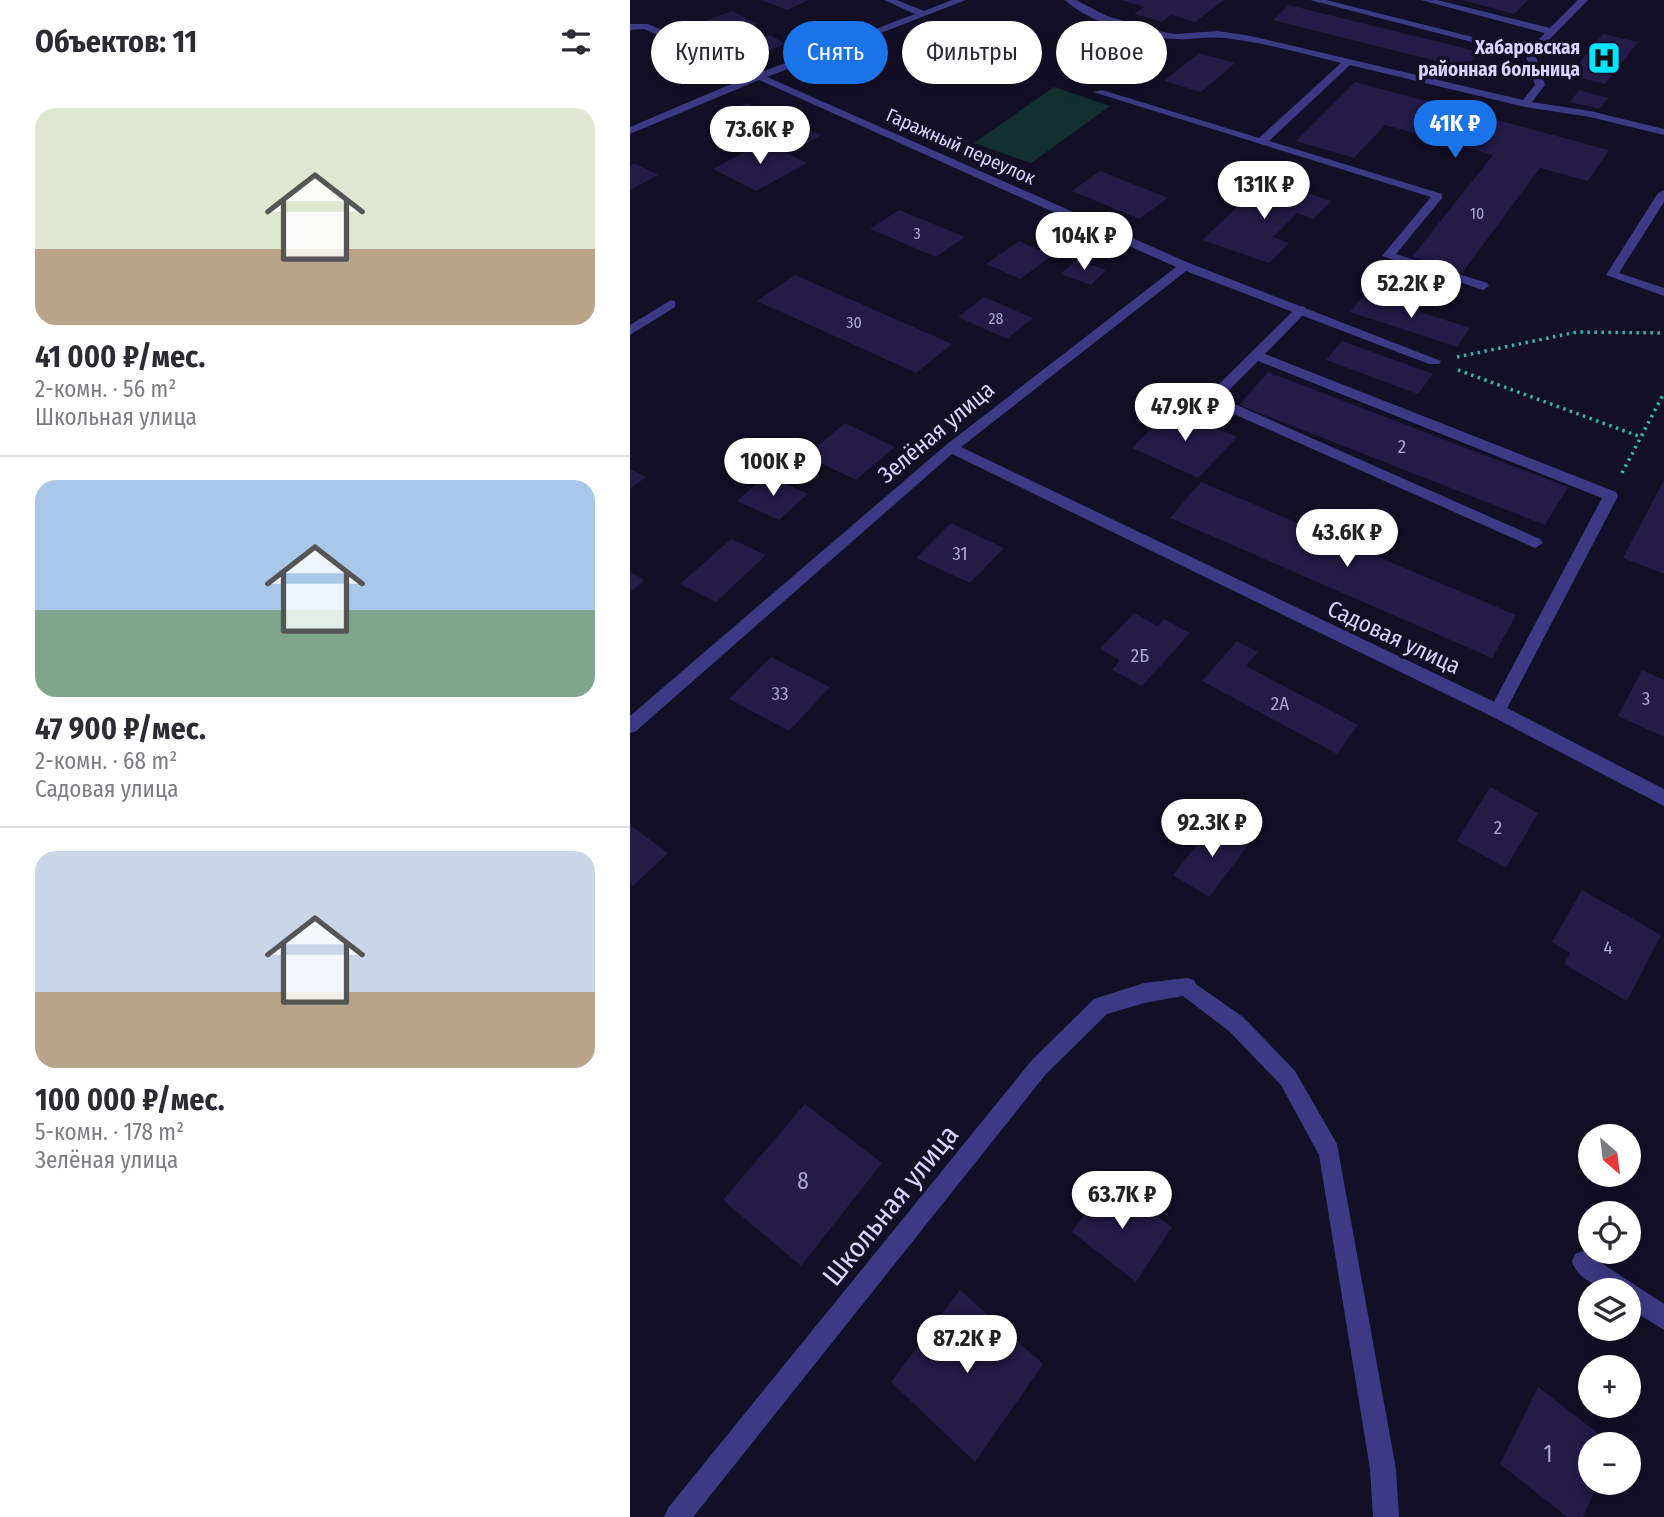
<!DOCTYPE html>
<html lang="ru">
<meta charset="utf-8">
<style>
:root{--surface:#fff;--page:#f2f2f3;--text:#2b2b33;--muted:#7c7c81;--line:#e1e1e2;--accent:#1a73e8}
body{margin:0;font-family:"Fira Sans Condensed",sans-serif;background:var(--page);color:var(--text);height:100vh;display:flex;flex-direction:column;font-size:26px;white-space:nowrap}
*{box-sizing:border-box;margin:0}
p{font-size:23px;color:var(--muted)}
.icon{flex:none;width:38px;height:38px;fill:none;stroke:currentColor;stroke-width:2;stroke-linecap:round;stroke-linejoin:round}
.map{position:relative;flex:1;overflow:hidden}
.panel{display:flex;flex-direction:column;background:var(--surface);width:630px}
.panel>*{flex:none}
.top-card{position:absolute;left:21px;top:21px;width:665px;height:63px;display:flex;gap:14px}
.needle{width:46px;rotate:152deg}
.controls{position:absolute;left:948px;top:1124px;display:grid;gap:14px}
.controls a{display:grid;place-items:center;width:63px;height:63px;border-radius:50%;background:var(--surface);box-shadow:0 4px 18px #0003;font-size:35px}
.price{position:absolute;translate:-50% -60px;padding:0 16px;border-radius:24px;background:#fff;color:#222;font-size:23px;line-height:46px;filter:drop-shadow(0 2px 4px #0008)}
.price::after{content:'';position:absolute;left:50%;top:42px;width:21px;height:16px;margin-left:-10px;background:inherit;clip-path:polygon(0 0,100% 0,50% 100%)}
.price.current{background:var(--accent);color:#fff}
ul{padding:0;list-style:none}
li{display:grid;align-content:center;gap:14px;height:371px;padding:0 35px}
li+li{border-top:2px solid var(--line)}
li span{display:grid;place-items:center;height:217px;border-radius:21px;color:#555}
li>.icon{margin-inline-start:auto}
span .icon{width:126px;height:126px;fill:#fffc;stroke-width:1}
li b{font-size:30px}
h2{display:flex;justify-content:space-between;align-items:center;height:84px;padding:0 35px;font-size:30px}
.tag{padding:0 24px;border-radius:32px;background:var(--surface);box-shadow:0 4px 18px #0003;font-size:24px;line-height:63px}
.tag.current{background:var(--accent);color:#fff}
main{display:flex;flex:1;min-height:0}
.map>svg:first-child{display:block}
</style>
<main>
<section class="panel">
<h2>Объектов: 11<svg class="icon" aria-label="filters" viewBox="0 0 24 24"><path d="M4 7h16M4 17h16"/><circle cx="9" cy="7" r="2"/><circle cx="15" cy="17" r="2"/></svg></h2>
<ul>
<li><span style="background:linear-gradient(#dfe7d0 65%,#b9a48a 0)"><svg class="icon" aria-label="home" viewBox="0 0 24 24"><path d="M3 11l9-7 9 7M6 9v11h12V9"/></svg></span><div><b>41 000 ₽/мес.</b><p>2-комн. · 56 m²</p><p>Школьная улица</p></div></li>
<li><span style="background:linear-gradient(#a9c7e8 60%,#7fa58c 0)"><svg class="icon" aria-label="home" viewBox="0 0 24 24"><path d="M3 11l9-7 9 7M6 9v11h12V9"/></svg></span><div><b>47 900 ₽/мес.</b><p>2-комн. · 68 m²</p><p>Садовая улица</p></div></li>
<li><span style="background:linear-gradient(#c9d6e8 65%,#b9a48a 0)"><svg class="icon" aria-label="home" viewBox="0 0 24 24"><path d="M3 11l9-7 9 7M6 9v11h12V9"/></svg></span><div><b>100 000 ₽/мес.</b><p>5-комн. · 178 m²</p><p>Зелёная улица</p></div></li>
</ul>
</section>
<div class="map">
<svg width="1034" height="1517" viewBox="0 0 1034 1517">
<rect width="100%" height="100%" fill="#130f26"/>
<!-- green -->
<polygon fill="#12302f" points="424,87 480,106 401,163 344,143"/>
<!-- building -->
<g fill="#241b47">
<polygon points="131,0 179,0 157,10"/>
<polygon points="491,0 594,0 565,22 541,15 532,22 504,14 514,7"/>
<polygon points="832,0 898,0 884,14"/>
<polygon points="659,5 849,52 835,68 643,20"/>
<polygon points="102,11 127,24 95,36 69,23"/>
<polygon points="973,34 1008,42 975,84 939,75"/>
<polygon points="140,35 156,44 125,56 110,46"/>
<polygon points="307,39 329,49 299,64 276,53"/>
<polygon points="569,53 605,63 571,92 534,81"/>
<polygon points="725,82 979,150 958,181 910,168 832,273 782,257 863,155 755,125 724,158 666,141"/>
<polygon points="949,90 978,98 969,109 940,102"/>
<polygon points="117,103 140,113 125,122 101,111"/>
<polygon points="167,125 191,135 176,144 151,133"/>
<polygon points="134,142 177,163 126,191 83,169"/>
<polygon points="4,163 28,175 0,190 0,166"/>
<polygon points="470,171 538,198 509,219 442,191"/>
<polygon points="636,180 701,201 683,219 667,213 643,237 659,243 639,263 572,240"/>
<polygon points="269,210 335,237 306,257 240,229"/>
<polygon points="389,241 422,256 390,279 356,264"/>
<polygon points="446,260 476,270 461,285 431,274"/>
<polygon points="165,275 322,344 286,373 127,301"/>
<polygon points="735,294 840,328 827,347 720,312"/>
<polygon points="354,297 403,318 377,339 328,317"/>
<polygon points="712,341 803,374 788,394 696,360"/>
<polygon points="638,372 938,487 915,525 609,405"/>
<polygon points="541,409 607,437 568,478 502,448"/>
<polygon points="215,423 265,447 226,480 176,456"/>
<polygon points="0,469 16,477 0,489"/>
<polygon points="137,475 178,494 149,520 107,501"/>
<polygon points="1034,480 1034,574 993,558"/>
<polygon points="571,482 886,615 862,658 540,518"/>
<polygon points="321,523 374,548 340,583 286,558"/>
<polygon points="101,539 136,555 86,602 50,584"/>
<polygon points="0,572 15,580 0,592"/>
<polygon points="504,613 528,626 534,619 560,633 512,686 482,670 490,660 470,649"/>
<polygon points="607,641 628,652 616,666 728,725 707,754 572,681"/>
<polygon points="141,657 200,687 159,731 99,699"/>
<polygon points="1012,670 1034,680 1034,737 988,716"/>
<polygon points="860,787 908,813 876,868 827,841"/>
<polygon points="585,822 620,843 579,897 543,875"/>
<polygon points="0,825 38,853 3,886 0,883"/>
<polygon points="952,890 1031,935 997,1001 934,964 940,953 922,942"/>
<polygon points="175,1104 252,1163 171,1266 93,1200"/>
<polygon points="479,1180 542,1227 506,1282 442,1232"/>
<polygon points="330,1290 413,1364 345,1462 261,1382"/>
<polygon points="908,1387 982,1444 961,1444 961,1482 969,1482 953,1517 937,1517 870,1464"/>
</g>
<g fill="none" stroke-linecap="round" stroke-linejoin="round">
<!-- path -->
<g stroke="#2fb8b0" stroke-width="3.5" stroke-dasharray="2.5 4.5" stroke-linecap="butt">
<polyline points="827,357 947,332 1034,333"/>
<polyline points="828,370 1011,437"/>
<polyline points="992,473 1034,393"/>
</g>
<!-- lane -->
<g fill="#3d3a85" fill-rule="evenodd">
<path d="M435,0H446L477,16L528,31L546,34L588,31L621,36L893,100L905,85L896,56L680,0H696L898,51L915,33L791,0H807L920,28L948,0H958L905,54L915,85L902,102L960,111L1034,129V135L960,117L895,107L720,65L639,141L812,194V198L766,254L857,283L859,286L853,290L752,256L801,197L463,92L472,90L629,138L711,63C672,53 634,43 595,38C578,36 562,40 546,39C511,38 461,24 435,0Z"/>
<polygon points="41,300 45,301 45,307 0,335 0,325"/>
<polygon points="671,306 675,307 675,313 635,354 986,492 988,496 873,716 861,716 859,711 972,498 628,361 591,398 910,539 913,543 905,548 577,402 577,396 667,307"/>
<polygon points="557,978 613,1017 665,1071 707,1144 766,1469 769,1517 743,1517 740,1469 689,1155 651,1085 599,1031 550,994 547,987 550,980"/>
<path d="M953,1251L1034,1304V1330L999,1308V1290C977,1290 951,1285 942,1262L945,1254Z"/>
</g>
<!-- street -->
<g fill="#3d3a85" fill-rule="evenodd">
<polygon points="254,0 267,0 294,11 322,0 336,0 137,77 559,263 811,361 809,364 799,364 556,271 331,447 873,706 1034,789 1034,806 861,716 322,454 6,731 0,733 0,716 316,445 546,267 129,80 0,134 0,127 120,76 14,29 0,30 0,24 18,24 129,73 285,14"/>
<polygon points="1034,190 1034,202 989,273 1034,288 1034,296 976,275 1028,193"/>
<polygon points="557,978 564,980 567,987 564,994 514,1003 477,1014 416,1074 63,1517 34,1517 38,1508 402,1060 464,999 514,983"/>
</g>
</g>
<!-- icons -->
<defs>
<symbol id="hospital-square" viewBox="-11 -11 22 22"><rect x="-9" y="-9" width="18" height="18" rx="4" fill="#00e5ff" stroke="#130f26"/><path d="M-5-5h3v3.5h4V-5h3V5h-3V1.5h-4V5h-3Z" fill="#111"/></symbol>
</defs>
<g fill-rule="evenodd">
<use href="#hospital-square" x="955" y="39" width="38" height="38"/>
</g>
<g text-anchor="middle" stroke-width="7" stroke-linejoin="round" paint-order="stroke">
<!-- far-number labels -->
<g font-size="16" fill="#aca6d1">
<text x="847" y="219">10</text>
<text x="287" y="239">3</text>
<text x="366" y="324">28</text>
<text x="224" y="328">30</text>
</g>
<!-- far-poi labels -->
<g font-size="19" font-weight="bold" fill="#d9d4ff" stroke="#130f26" text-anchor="end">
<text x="950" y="54">Хабаровская<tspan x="950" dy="22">районная больница</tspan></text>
</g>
<!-- far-street labels -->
<g font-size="19" fill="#d9d4ff" stroke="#130f26">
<text transform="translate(331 146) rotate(24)" y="7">Гаражный переулок</text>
</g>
<!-- number labels -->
<g font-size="19" fill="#aca6d1">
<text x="772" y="453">2</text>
<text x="330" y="560">31</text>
<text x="510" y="662">2Б</text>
<text x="150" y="700">33</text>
<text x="1016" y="705">3</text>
<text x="650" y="710">2А</text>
<text x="868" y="834">2</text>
<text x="978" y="954">4</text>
</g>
<!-- street labels -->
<g font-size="23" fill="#d9d4ff" stroke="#130f26">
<text transform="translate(306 432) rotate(-40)" y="8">Зелёная улица</text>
<text transform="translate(764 637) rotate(25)" y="8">Садовая улица</text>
</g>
<!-- near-number labels -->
<g font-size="23" fill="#aca6d1">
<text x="173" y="1189">8</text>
<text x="918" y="1462">1</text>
</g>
<!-- near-street labels -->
<g font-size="28" fill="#d9d4ff" stroke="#130f26">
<text transform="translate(260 1205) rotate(-51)" y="10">Школьная улица</text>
</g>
</g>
</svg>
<div class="controls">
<a><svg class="needle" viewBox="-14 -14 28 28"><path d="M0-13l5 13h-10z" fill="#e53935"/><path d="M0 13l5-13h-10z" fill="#7c7c81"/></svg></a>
<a><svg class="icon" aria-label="locate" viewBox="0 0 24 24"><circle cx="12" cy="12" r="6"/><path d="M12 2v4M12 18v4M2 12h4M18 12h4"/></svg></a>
<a><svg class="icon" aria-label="layers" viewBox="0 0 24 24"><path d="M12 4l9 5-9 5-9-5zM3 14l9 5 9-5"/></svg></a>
<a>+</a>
<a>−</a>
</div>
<b class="price current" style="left:825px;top:160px">41K ₽</b>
<b class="price" style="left:130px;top:166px">73.6K ₽</b>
<b class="price" style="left:634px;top:221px">131K ₽</b>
<b class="price" style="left:454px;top:272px">104K ₽</b>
<b class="price" style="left:781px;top:320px">52.2K ₽</b>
<b class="price" style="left:555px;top:443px">47.9K ₽</b>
<b class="price" style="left:143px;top:498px">100K ₽</b>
<b class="price" style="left:717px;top:569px">43.6K ₽</b>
<b class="price" style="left:582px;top:859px">92.3K ₽</b>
<b class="price" style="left:492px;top:1231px">63.7K ₽</b>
<b class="price" style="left:337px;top:1375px">87.2K ₽</b>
<div class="top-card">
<a class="tag">Купить</a>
<a class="tag current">Снять</a>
<a class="tag">Фильтры</a>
<a class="tag">Новое</a>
</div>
</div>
</main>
